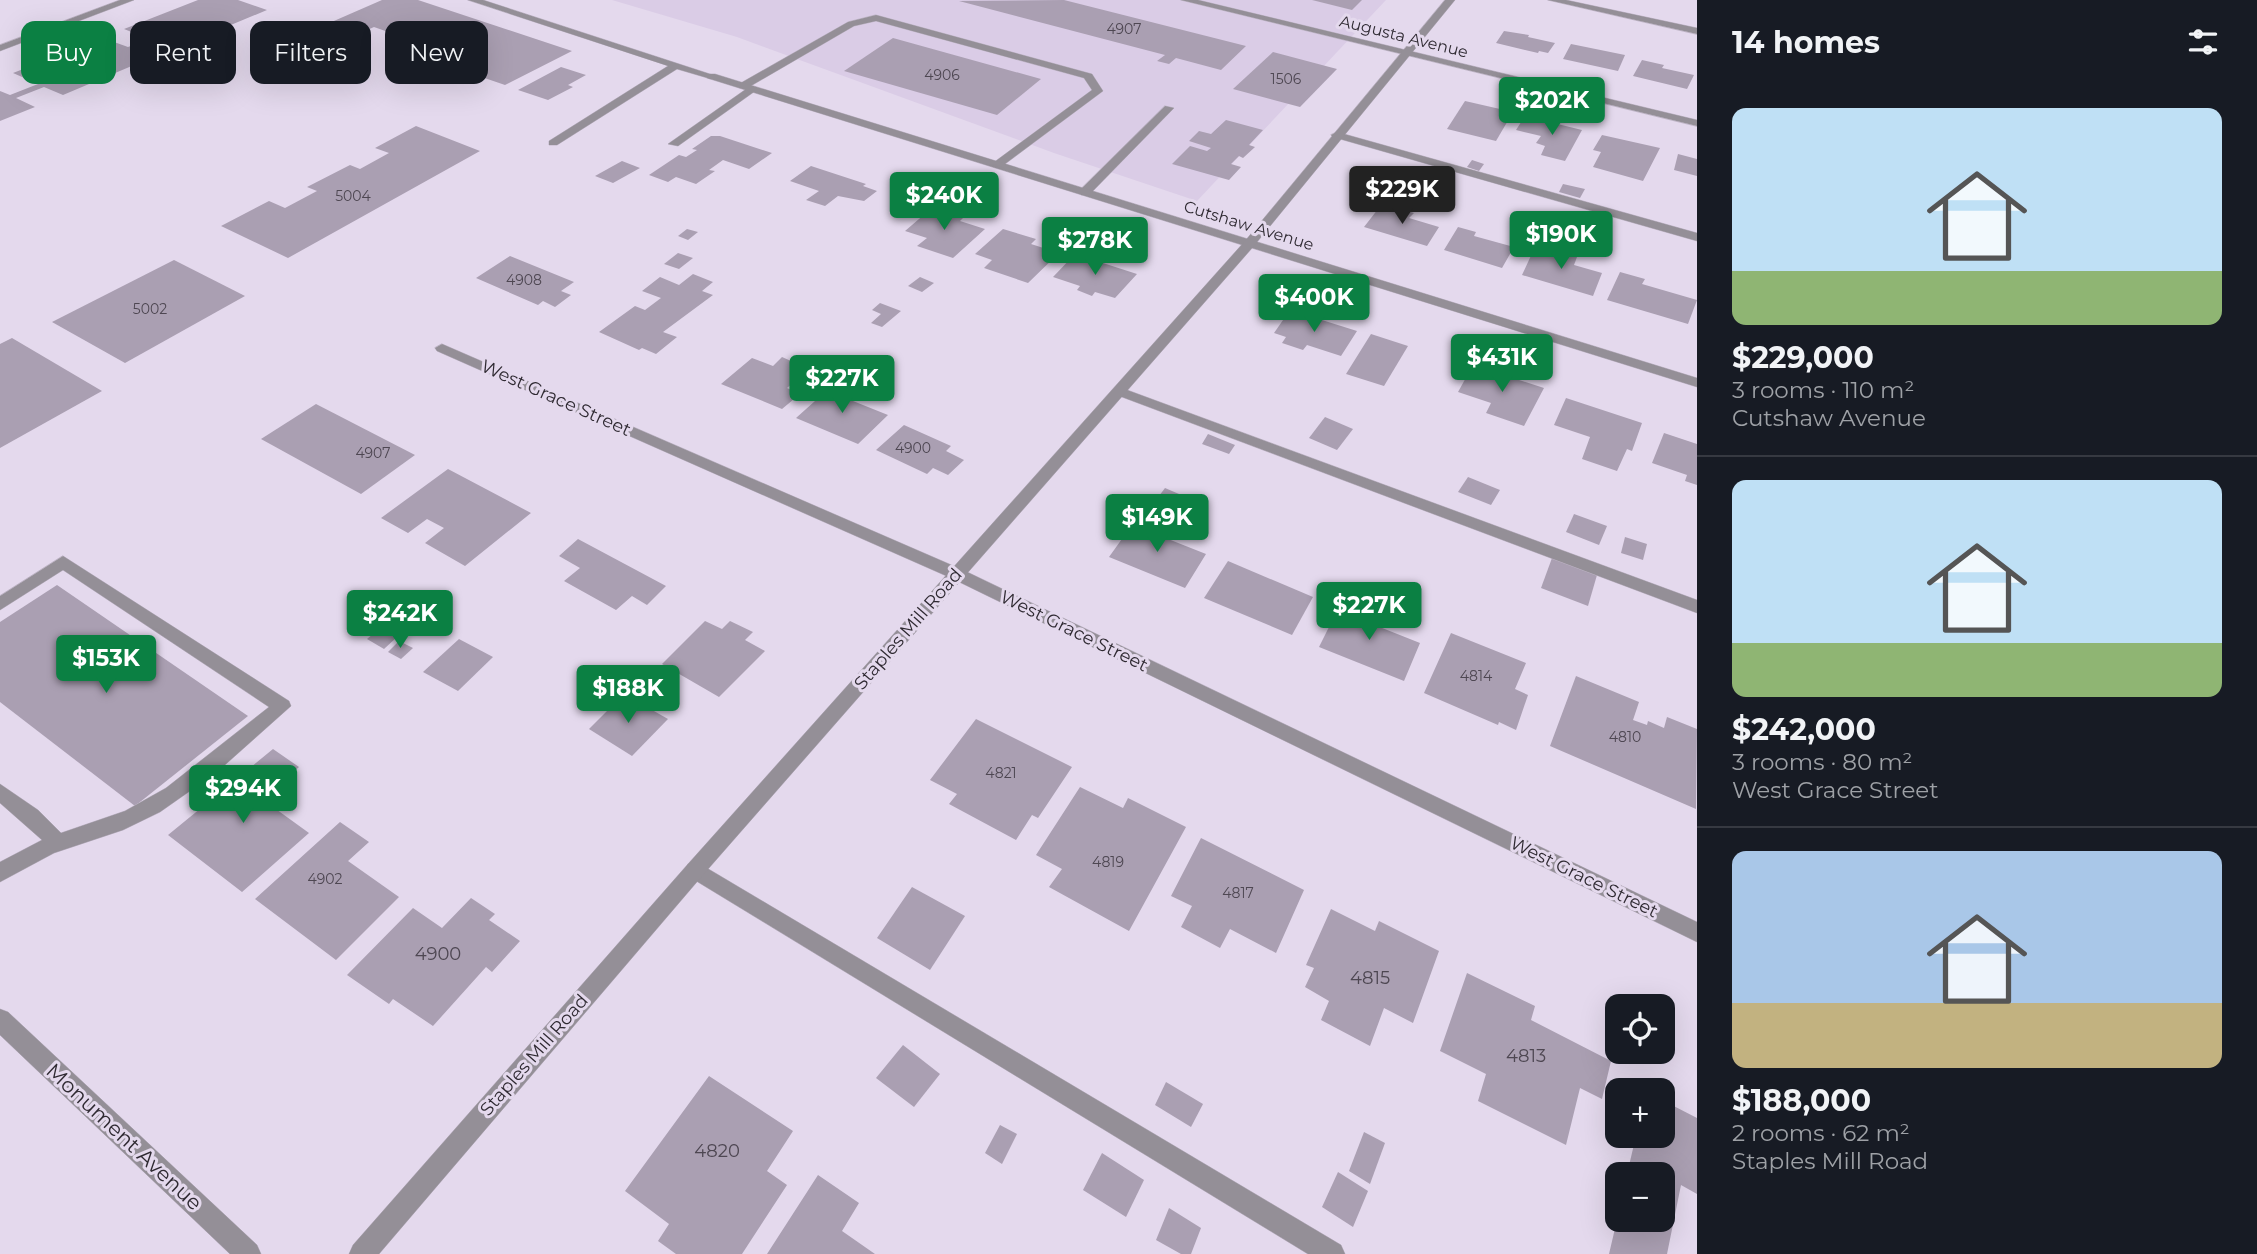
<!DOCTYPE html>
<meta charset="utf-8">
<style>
:root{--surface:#171b24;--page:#20242c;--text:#f1f3f6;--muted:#9ea1a6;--line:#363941;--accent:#0b8043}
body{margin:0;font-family:Montserrat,sans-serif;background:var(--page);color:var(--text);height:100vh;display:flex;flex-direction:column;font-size:26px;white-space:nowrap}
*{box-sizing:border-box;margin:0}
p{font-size:23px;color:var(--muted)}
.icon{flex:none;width:38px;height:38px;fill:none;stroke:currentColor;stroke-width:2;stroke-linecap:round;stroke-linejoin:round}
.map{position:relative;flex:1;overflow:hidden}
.drawer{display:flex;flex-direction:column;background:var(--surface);width:560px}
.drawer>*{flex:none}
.guide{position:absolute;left:21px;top:21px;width:665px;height:63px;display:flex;gap:14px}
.tools{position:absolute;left:1605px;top:994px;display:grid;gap:14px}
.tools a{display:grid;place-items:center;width:70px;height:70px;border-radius:14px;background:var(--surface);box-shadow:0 7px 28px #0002;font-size:35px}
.price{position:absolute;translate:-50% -60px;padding:0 16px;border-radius:7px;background:var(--accent);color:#fff;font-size:23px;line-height:46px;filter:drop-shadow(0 2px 4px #0008)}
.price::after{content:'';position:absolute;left:50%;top:42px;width:21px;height:16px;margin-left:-10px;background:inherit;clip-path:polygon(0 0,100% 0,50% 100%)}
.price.selected{background:#222;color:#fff}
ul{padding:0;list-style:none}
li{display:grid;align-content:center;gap:14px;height:371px;padding:0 35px}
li+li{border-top:2px solid var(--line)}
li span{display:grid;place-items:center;height:217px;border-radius:14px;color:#555}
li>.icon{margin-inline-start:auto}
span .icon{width:126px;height:126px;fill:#fffc;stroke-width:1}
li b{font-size:30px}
h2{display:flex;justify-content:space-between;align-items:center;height:84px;padding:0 35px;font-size:30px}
.tag{padding:0 24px;border-radius:14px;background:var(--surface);box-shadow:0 7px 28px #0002;font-size:24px;line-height:63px}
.tag.selected{background:var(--accent);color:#fff}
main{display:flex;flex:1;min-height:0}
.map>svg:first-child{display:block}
</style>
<main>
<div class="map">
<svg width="1697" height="1254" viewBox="0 0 1697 1254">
<rect width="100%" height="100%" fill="#e4d9ed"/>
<!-- built -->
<polygon fill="#dacce6" points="612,0 1386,0 1197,201 1054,153 737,37"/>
<!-- building -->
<g fill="#aa9fb2">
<polygon points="198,0 238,0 267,10 173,49 155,42 135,50 153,57 63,95 44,87 16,98 35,107 0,121 0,91 10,95 38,84 13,73 103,38 128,47 149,39 124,29"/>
<polygon points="382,0 418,0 572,51 505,85 470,73 485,66 374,27 358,34 327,24"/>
<polygon points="1064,0 1246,46 1221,70 1176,58 1169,64 1157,61 1165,55 959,1"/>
<polygon points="1312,0 1362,0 1352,10"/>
<polygon points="1504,31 1529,35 1528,37 1555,43 1548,53 1539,51 1538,53 1496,43"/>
<polygon points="893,38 1041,79 997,115 844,71"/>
<polygon points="1571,44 1625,55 1618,71 1563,59"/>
<polygon points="1273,52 1337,69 1300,107 1233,89"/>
<polygon points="1642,60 1664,65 1662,68 1694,75 1687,89 1633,76"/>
<polygon points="561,67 586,75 568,85 573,87 548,100 518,90"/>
<polygon points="1465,101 1513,112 1496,141 1447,129"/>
<polygon points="1525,116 1582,130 1565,161 1541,155 1545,146 1536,143 1541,136 1516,130"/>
<polygon points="1226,120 1263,130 1249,145 1255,147 1243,158 1239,156 1231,164 1241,167 1229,180 1172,164 1190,146 1207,151 1211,148 1189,141 1199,131 1211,134"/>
<polygon points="416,126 480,151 288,258 221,226 269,201 285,208 317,191 307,187 350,165 360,169 389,153 375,148"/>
<polygon points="1602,135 1660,148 1643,181 1593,167 1601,152 1593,150"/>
<polygon points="711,136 720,136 772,153 749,169 723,160 709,170 715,171 696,184 676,177 668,182 649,175 679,155 686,157 697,150 692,149"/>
<polygon points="1678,154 1697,159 1697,176 1674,170"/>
<polygon points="1472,160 1484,164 1479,171 1467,167"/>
<polygon points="622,161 640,168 613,183 595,176"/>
<polygon points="811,166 866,184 863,186 877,191 864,201 838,196 825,206 806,200 819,191 790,181"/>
<polygon points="1436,175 1453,180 1449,186 1432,181"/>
<polygon points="1563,184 1585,189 1580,198 1559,192"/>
<polygon points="1391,206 1414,213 1409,218 1439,227 1427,246 1364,227 1378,209 1388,212"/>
<polygon points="933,207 964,217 960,221 985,229 953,258 917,246 927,238 905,231"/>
<polygon points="1458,227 1476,232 1474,236 1514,247 1502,268 1444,250"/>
<polygon points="687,229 698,232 688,240 678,236"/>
<polygon points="1003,229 1036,239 1031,244 1059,253 1028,283 984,268 992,260 975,254"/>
<polygon points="1535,247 1577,257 1574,265 1602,273 1593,296 1522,275"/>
<polygon points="678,253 693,258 679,269 664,264"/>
<polygon points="1075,254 1137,274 1115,298 1095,292 1092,296 1077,290 1080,286 1053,277"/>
<polygon points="510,256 574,282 561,291 571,295 555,307 543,301 538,305 476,278"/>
<polygon points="174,260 245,296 125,363 52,322"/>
<polygon points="1620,272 1645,279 1642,284 1697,300 1688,324 1607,300"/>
<polygon points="693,274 713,282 702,291 713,295 663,332 677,337 656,354 642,348 639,350 599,332 635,306 645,310 661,298 642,291 660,277 679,285"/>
<polygon points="920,277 934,283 922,292 908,286"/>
<polygon points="880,303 901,311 882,327 871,323 881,314 872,310"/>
<polygon points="1290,310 1357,331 1341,356 1307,345 1303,350 1282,343 1286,337 1274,333"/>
<polygon points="1371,334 1408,346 1384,386 1346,374"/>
<polygon points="12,338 102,391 0,448 0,344"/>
<polygon points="782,357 809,369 787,388 800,394 782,409 721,384 752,358 773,366"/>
<polygon points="1473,365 1544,388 1524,426 1486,413 1491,403 1458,392"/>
<polygon points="834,384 860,395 853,401 888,415 858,444 796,418"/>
<polygon points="1566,398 1642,423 1632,451 1627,449 1617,471 1582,459 1590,437 1554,425"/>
<polygon points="316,404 415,455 361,494 261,439"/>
<polygon points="1325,417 1353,429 1337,450 1309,438"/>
<polygon points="904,425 951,446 946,451 964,460 948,475 933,468 927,474 876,450"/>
<polygon points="1664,433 1697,444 1697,485 1685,481 1687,475 1652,463"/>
<polygon points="1208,434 1235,445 1229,454 1202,444"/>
<polygon points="448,469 531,513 465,566 425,543 444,528 427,519 408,533 381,518"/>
<polygon points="1468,477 1500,490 1491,505 1458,492"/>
<polygon points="1165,488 1179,494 1170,506 1156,500"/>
<polygon points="1574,514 1607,526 1599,545 1566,532"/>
<polygon points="1137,518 1168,531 1163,537 1206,554 1185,588 1109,557"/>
<polygon points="1625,537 1647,544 1643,560 1621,553"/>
<polygon points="578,539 666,586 647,605 632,596 616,610 564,581 580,568 559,556"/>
<polygon points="1552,558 1597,575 1588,606 1541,588"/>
<polygon points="1228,561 1313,597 1292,635 1204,598"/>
<polygon points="57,585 248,716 135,806 0,702 0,622"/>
<polygon points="1343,599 1367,608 1362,620 1420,643 1404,681 1319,647"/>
<polygon points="705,621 722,629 730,621 753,632 745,640 765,651 719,697 662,664"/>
<polygon points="380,628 397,637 384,649 367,639"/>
<polygon points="1451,633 1526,663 1515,689 1528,695 1516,730 1499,722 1498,725 1424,693"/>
<polygon points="459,639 493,657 458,691 423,672"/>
<polygon points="399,641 413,648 401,659 388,652"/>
<polygon points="1576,676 1639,702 1633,720 1647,725 1648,721 1664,728 1667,717 1697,729 1696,809 1550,746"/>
<polygon points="624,694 668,719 632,756 589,729"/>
<polygon points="976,719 1072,767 1038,818 1032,815 1016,840 949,804 957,794 930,780"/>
<polygon points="273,749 299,767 262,799 309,833 242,892 168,835"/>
<polygon points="1080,787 1123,808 1128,798 1186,827 1129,931 1049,887 1062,869 1036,855"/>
<polygon points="340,822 369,842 348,861 399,897 336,960 255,899"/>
<polygon points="1201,838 1304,890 1276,953 1230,929 1220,948 1181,927 1192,906 1171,896"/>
<polygon points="912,887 965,916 930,970 877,938"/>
<polygon points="471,898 495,914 489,920 520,941 492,972 486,967 433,1026 393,999 389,1004 347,975 413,908 442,928"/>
<polygon points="1331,909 1375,931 1379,921 1439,951 1413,1023 1384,1008 1370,1046 1321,1020 1329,1001 1305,987 1314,968 1306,965"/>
<polygon points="1467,973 1535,1006 1531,1020 1611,1061 1602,1099 1580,1088 1566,1145 1478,1101 1486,1074 1440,1051"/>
<polygon points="903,1045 940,1074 914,1107 876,1078"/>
<polygon points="709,1076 793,1131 767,1171 787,1185 742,1254 676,1254 658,1241 669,1224 625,1191"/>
<polygon points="1166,1082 1203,1104 1191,1127 1155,1105"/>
<polygon points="1662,1100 1697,1118 1697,1194 1681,1185 1667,1254 1609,1254 1617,1220 1662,1220 1662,1174 1627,1174 1636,1136 1662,1136"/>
<polygon points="1000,1125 1017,1134 1002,1164 985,1153"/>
<polygon points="1364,1132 1385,1143 1370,1184 1349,1171"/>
<polygon points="1102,1153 1144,1180 1126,1217 1083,1190"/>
<polygon points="1338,1172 1368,1191 1353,1227 1322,1207"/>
<polygon points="818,1175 859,1203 842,1231 875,1254 767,1254"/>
<polygon points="1169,1208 1201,1228 1191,1254 1181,1254 1156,1240"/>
</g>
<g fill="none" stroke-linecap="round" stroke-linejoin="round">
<defs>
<g id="service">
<polygon points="468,0 483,0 716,76 711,79 677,69 557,145 549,145 549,141 668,66"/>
<polygon points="1548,0 1566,0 1697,28 1697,34"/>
<polygon points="876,15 1092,74 1103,91 1001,167 993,167 993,163 1092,90 1084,78 876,21 854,26 749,87 758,89 678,146 668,144 749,87 739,88 739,84 848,22"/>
<polygon points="1165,106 1174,108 1089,195 1081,195 1081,189"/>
<polygon points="1337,132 1697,233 1697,241 1333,137 1331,135"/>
<polygon points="1119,387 1697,600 1697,613 1114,394 1112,391"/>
<polygon points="63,556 289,701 291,706 217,772 160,812 123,830 54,853 0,882 0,862 42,840 0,803 0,784 38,810 61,833 125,811 166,788 269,707 63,570 0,610 0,596"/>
<polygon points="695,861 1341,1245 1345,1254 1308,1254 688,876 685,870 688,864"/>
</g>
<g id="minor">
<polygon points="120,0 134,0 0,51 0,45"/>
<polygon points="1181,0 1198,0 1697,120 1697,126"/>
<polygon points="707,74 715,74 1697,378 1697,387 707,78"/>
<polygon points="442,344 963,570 1697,922 1697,942 951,578 437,351 435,348"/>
</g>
<g id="tertiary">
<polygon points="1445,0 1455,0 1253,247 702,876 379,1254 349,1254 353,1245 688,864 1245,241"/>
<polygon points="0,1009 8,1012 257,1245 261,1254 230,1254 0,1035"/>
</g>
</defs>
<!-- service casing -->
<use href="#service" stroke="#c0b6c8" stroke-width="1"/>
<!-- minor casing -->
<use href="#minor" stroke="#c0b6c8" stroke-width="1"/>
<!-- tertiary casing -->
<use href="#tertiary" stroke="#c0b6c8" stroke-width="1"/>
<!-- service -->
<use href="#service" fill="#948f97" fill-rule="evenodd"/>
<!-- minor -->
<use href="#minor" fill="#948f97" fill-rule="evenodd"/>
<!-- tertiary -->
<use href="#tertiary" fill="#948f97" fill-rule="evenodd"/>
</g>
<g text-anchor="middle" stroke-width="6" stroke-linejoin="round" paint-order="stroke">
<!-- number labels -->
<g font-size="14" fill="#4e4752">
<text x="1124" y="34">4907</text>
<text x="942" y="80">4906</text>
<text x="1286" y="84">1506</text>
<text x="353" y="201">5004</text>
<text x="524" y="285">4908</text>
<text x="150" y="314">5002</text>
<text x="913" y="453">4900</text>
<text x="373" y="458">4907</text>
<text x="1476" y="681">4814</text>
<text x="1625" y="742">4810</text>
<text x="1001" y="778">4821</text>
<text x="1108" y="867">4819</text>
<text x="325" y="884">4902</text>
<text x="1238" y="898">4817</text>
</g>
<!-- far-street labels -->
<g font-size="16" fill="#2f2a32" stroke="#e4d9ed">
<text transform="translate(1404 36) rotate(14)" y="6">Augusta Avenue</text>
<text transform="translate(1249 225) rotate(17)" y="6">Cutshaw Avenue</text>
</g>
<!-- street labels -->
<g font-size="18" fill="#2f2a32" stroke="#e4d9ed">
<text transform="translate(556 398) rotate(24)" y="6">West Grace Street</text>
<text transform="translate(908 629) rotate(-49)" y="6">Staples Mill Road</text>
<text transform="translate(1074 631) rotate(26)" y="6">West Grace Street</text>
<text transform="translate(1584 877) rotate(26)" y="6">West Grace Street</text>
<text transform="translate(534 1055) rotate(-49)" y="6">Staples Mill Road</text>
</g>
<!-- near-number labels -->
<g font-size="18" fill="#4e4752">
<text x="438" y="960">4900</text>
<text x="1370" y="984">4815</text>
<text x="1526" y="1062">4813</text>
<text x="717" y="1157">4820</text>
</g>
<!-- near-street labels -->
<g font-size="21" fill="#2f2a32" stroke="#e4d9ed">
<text transform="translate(124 1137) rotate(43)" y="7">Monument Avenue</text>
</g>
</g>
</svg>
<div class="tools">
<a><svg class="icon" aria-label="locate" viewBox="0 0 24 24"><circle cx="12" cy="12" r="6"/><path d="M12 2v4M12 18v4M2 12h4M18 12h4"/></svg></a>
<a>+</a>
<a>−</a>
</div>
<b class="price" style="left:1552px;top:137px">$202K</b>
<b class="price selected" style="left:1402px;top:226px">$229K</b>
<b class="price" style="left:944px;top:232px">$240K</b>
<b class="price" style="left:1561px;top:271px">$190K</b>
<b class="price" style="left:1095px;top:277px">$278K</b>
<b class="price" style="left:1314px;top:334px">$400K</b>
<b class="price" style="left:1502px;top:394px">$431K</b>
<b class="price" style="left:842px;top:415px">$227K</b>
<b class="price" style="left:1157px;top:554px">$149K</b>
<b class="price" style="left:1369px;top:642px">$227K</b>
<b class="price" style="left:400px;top:650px">$242K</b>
<b class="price" style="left:106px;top:695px">$153K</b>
<b class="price" style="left:628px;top:725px">$188K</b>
<b class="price" style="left:243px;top:825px">$294K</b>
<div class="guide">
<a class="tag selected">Buy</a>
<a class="tag">Rent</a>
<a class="tag">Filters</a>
<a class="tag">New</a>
</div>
</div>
<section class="drawer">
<h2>14 homes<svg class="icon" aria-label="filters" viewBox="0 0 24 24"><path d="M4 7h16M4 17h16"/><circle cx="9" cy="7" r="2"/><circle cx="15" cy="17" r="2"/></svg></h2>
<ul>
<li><span style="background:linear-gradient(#bfe0f5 75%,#8fb573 0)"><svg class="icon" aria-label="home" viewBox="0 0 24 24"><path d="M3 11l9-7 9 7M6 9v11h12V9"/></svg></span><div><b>$229,000</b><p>3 rooms · 110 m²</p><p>Cutshaw Avenue</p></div></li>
<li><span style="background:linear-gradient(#bfe0f5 75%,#8fb573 0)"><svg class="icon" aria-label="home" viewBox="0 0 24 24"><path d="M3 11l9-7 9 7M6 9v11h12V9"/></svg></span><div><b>$242,000</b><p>3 rooms · 80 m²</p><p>West Grace Street</p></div></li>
<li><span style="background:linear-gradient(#a9c7e8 70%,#c2b280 0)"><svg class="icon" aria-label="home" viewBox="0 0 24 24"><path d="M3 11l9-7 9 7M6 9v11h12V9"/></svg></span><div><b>$188,000</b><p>2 rooms · 62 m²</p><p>Staples Mill Road</p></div></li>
</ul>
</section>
</main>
